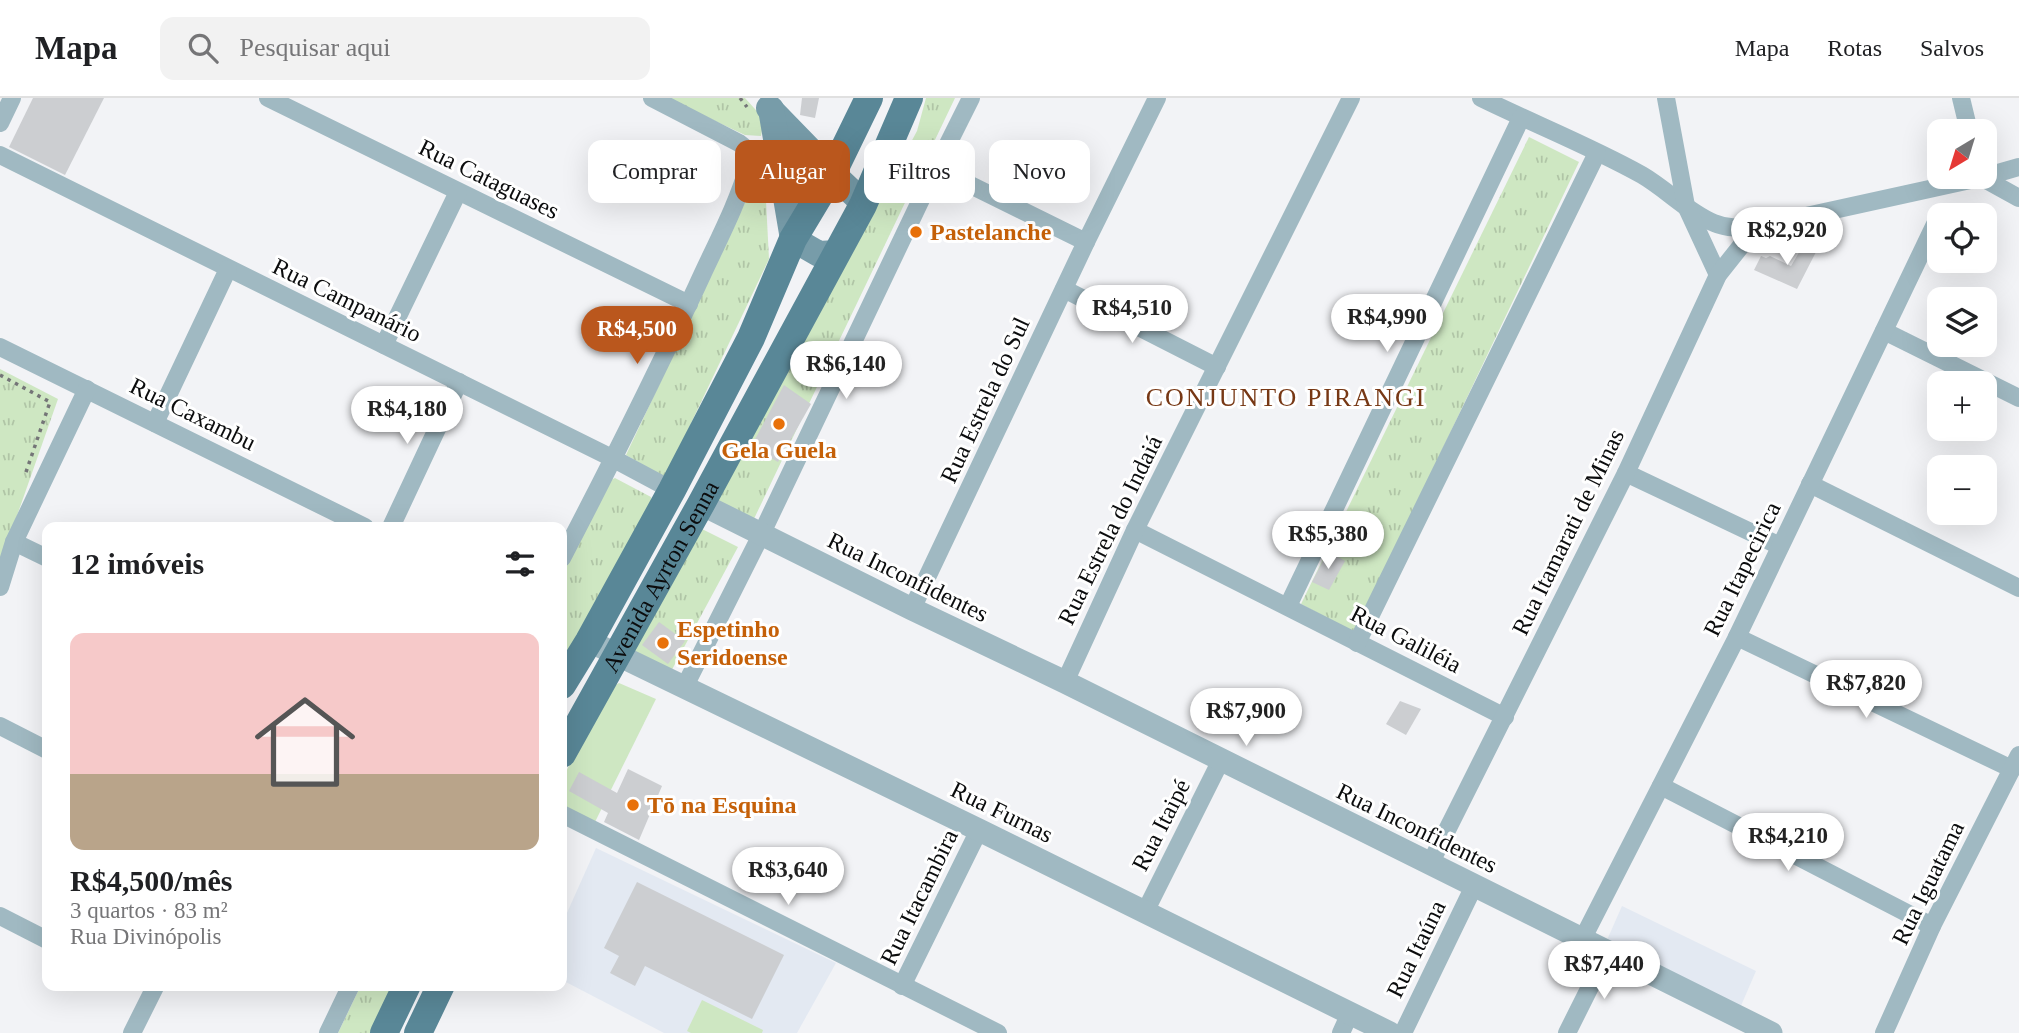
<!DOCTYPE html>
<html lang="pt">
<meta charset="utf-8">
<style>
:root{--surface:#fff;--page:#f2f2f2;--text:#202124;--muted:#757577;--line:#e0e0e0;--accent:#ba571d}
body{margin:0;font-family:"Times New Roman",serif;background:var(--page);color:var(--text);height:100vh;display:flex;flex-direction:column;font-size:26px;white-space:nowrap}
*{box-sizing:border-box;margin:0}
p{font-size:23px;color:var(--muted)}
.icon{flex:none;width:38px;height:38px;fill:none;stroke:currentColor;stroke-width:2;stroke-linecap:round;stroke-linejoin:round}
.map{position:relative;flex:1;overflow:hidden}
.drawer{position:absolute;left:42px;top:424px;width:525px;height:469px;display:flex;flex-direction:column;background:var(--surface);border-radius:14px;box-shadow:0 7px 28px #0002}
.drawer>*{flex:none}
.top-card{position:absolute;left:588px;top:42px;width:665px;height:63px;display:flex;gap:14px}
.needle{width:46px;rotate:218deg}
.tools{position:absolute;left:1927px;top:21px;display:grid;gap:14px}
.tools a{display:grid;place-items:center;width:70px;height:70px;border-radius:14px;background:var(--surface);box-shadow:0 7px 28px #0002;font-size:35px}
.price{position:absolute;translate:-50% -60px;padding:0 16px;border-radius:24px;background:#fff;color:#222;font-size:23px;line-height:46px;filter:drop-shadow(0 2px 4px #0008)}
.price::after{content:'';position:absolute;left:50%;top:42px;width:21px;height:16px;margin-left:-10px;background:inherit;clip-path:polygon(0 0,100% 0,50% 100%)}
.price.selected{background:var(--accent);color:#fff}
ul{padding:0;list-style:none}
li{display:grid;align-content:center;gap:14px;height:371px;padding:0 28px}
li+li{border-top:2px solid var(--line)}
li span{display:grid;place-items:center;height:217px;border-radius:14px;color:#555}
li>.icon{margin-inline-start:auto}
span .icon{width:126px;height:126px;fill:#fffc;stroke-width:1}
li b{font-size:30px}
h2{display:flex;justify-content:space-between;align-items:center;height:84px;padding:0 28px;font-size:30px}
.chip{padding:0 24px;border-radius:14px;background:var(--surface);box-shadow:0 7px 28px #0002;font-size:24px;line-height:63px}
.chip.selected{background:var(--accent);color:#fff}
header{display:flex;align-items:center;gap:42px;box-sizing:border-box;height:98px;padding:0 35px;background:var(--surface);border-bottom:2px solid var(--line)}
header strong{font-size:33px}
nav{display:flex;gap:38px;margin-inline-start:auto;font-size:24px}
.search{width:490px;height:63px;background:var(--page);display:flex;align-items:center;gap:18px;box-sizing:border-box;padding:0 24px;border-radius:14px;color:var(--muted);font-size:26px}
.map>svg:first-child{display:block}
</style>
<header>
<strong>Mapa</strong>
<div class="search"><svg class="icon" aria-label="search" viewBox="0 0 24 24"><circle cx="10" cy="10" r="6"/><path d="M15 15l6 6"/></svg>Pesquisar aqui</div>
<nav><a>Mapa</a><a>Rotas</a><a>Salvos</a></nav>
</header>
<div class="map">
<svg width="2019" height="935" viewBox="0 0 2019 935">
<defs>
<pattern id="park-tufts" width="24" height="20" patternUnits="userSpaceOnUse" patternTransform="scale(1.75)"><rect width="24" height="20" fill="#cee7c2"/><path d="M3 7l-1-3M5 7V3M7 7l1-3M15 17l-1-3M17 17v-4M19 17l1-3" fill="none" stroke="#b0c5a6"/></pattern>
</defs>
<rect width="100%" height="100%" fill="#f2f3f6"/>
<!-- built -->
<g fill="#e3e9f2">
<polygon points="596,750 836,865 797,935 664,935 562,882 562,826"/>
<polygon points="1622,808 1756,873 1740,910 1607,842"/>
</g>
<!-- grass -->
<g fill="#cee7c2">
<polygon points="619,585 656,601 594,726 562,714 562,681 609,591"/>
<polygon points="702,902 763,932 762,935 691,935 687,933"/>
</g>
<!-- park -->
<g fill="url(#park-tufts)">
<polygon points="666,0 745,0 764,21 761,38 745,37"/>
<polygon points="926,0 955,0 752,425 707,402 810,233 917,33"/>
<polygon points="1529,39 1579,64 1355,535 1301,506"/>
<polygon points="764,64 769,161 665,380 626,357"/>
<polygon points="0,271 58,301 0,466"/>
<polygon points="615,380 651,399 653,408 562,567 562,470 609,383"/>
<polygon points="702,431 738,449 668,579 629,559"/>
<polygon points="361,887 395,887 371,935 338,935"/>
</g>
<!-- building -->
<g fill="#ccced1">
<polygon points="33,0 104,0 65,77 9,49"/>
<polygon points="802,0 819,0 815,20 800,17"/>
<polygon points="1804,146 1817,152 1797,191 1754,172 1761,158 1766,160 1770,158 1791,168"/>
<polygon points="784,287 811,306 778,364 751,349"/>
<polygon points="1328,453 1345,463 1329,492 1312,484"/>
<polygon points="659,524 685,543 668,566 642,547"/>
<polygon points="1400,603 1421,611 1406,637 1386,626"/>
<polygon points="628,671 662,688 639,742 604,724 608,715 569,693 579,674 617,695"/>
<polygon points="637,784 784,857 752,921 645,868 635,888 610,875 619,858 604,850"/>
</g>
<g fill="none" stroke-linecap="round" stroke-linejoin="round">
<!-- path -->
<g stroke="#747577" stroke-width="3.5" stroke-dasharray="3.5 5" stroke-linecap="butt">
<polyline points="740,0 747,9"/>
<polyline points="0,277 50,304 25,377"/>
</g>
<!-- minor -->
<g stroke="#a0b9c2" stroke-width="18">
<polyline points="268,0 689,206"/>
<path d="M1481,0C1534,26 1590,48 1642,77C1666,91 1689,115 1714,125C1728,131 1741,130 1756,129L1984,79"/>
<polyline points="1666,0 1686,108 1718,177"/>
<polyline points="1961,0 1969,33"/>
<polyline points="0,25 12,0"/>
<polyline points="0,57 614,361 672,392"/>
<polyline points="936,70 1086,144"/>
<polyline points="1981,79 2019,100"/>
<polyline points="1984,79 2019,69"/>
<polyline points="1064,191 1217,269"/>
<polyline points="1884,233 2019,300"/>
<polyline points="384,247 458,94"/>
<polyline points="0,249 365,429"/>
<polyline points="155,325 228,171"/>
<polyline points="1626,375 1780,448"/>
<polyline points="1810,386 2019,490"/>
<polyline points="391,429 459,284"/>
<polyline points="1135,432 1505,619"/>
<polyline points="14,444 47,460"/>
<path d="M562,460C609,370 654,280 697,188C715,148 737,108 749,66C751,55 747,51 739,45L652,0"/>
<polyline points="0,489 14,444 87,291"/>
<polyline points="1288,508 1521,20"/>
<polyline points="912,511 1086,144 1157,0"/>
<polyline points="1737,539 2012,671"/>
<polyline points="1357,545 1597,55"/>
<polyline points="1065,584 1135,432 1351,0"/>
<polyline points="685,588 761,437 936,70 971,0"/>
<polyline points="0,628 47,652"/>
<polyline points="1661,688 1932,828"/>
<polyline points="562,716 998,935"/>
<polyline points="1430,766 1626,375 1718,177 1756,129"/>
<polyline points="1145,814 1221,662"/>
<polyline points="0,818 47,842"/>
<polyline points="1582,842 1737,539 1939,118"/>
<polyline points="902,888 979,732"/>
<polyline points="132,935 156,887"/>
<polyline points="328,935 351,887"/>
<polyline points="1341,935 1350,915"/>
<polyline points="1403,935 1474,788"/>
<polyline points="1567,935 1607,855"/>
<polyline points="1884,935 1932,828 2019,657"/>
</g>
<!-- tertiary -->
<g stroke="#a0b9c2" stroke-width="23">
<polyline points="701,406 912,511 1065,584 1771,935"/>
<polyline points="589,543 979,732 1390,935"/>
</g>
<!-- secondary -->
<g stroke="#779ca9" stroke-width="26">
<polyline points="769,10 837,80 855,97 863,107"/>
<polyline points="771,11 793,141 819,156 837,155"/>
</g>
<!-- primary -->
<g stroke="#598797" stroke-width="28">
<polyline points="562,587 589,543 672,392 751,240 793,141 832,76 869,0"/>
<path id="s1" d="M562,656L701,406L863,107L909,0"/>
<polyline points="384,935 407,887"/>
<polyline points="418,935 441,887"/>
</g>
</g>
<!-- markers -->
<g fill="#e8710a" stroke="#fff" stroke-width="2.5">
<circle cx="916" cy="134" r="7"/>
<circle cx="779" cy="326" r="7"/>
<circle cx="663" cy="545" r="7"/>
<circle cx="633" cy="707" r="7"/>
</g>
<g text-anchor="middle" stroke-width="6" stroke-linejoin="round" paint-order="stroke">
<!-- street labels -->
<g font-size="24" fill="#0b0c0d" stroke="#fff">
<text transform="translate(489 81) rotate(26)" y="8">Rua Cataguases</text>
<text transform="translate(347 202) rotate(26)" y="8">Rua Campanário</text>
<text transform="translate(985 302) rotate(-65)" y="8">Rua Estrela do Sul</text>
<text transform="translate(193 316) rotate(26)" y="8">Rua Caxambu</text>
<text transform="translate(1110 432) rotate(-64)" y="8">Rua Estrela do Indaiá</text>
<text transform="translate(1568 434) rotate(-64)" y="8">Rua Itamarati de Minas</text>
<text transform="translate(1742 471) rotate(-64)" y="8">Rua Itapecirica</text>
<text dy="8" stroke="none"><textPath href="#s1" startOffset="203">Avenida Ayrton Senna</textPath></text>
<text transform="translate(908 479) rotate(26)" y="8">Rua Inconfidentes</text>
<text transform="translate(1406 541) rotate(27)" y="8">Rua Galiléia</text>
<text transform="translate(1002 714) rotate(26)" y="8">Rua Furnas</text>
<text transform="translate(1161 727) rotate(-63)" y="8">Rua Itaipé</text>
<text transform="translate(1417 730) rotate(26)" y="8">Rua Inconfidentes</text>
<text transform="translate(1928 785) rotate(-64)" y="8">Rua Iguatama</text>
<text transform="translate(919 799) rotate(-64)" y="8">Rua Itacambira</text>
<text transform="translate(1416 851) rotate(-64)" y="8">Rua Itaúna</text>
</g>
<!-- food labels -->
<g font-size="24" font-weight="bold" fill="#c56008" stroke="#fff" text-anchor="start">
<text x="930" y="142">Pastelanche</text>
<text x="779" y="360" text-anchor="middle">Gela Guela</text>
<text x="677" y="539">Espetinho<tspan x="677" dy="28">Seridoense</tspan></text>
<text x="647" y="715">Tō na Esquina</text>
</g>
<!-- neighbourhood labels -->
<g font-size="26" letter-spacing="2" fill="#773815" stroke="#fff">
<text x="1286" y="308">CONJUNTO PIRANGI</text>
</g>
</g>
</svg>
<div class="tools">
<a><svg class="needle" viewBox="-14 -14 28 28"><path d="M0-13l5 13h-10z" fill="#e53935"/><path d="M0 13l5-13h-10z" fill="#757577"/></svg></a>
<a><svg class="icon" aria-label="locate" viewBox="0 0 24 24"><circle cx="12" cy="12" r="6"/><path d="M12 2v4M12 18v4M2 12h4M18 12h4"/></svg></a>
<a><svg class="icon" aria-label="layers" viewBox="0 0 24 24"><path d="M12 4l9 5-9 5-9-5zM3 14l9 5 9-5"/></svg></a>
<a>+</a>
<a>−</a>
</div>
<b class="price" style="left:1787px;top:169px">R$2,920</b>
<b class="price" style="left:1132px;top:247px">R$4,510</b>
<b class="price" style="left:1387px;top:256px">R$4,990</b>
<b class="price selected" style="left:637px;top:268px">R$4,500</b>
<b class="price" style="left:846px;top:303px">R$6,140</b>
<b class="price" style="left:407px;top:348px">R$4,180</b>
<b class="price" style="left:1328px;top:473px">R$5,380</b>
<b class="price" style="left:1866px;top:622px">R$7,820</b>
<b class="price" style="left:1246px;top:650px">R$7,900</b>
<b class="price" style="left:1788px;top:775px">R$4,210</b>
<b class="price" style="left:788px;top:809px">R$3,640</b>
<b class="price" style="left:1604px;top:903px">R$7,440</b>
<div class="top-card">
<a class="chip">Comprar</a>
<a class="chip selected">Alugar</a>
<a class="chip">Filtros</a>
<a class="chip">Novo</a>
</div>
<section class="drawer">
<h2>12 imóveis<svg class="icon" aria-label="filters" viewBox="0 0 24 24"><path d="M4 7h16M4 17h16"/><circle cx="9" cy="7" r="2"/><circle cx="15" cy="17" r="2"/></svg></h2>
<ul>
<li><span style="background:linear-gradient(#f6c9c9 65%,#b9a48a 0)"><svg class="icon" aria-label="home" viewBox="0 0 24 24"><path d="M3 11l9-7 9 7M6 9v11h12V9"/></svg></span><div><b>R$4,500/mês</b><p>3 quartos · 83 m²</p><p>Rua Divinópolis</p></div></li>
</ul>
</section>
</div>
